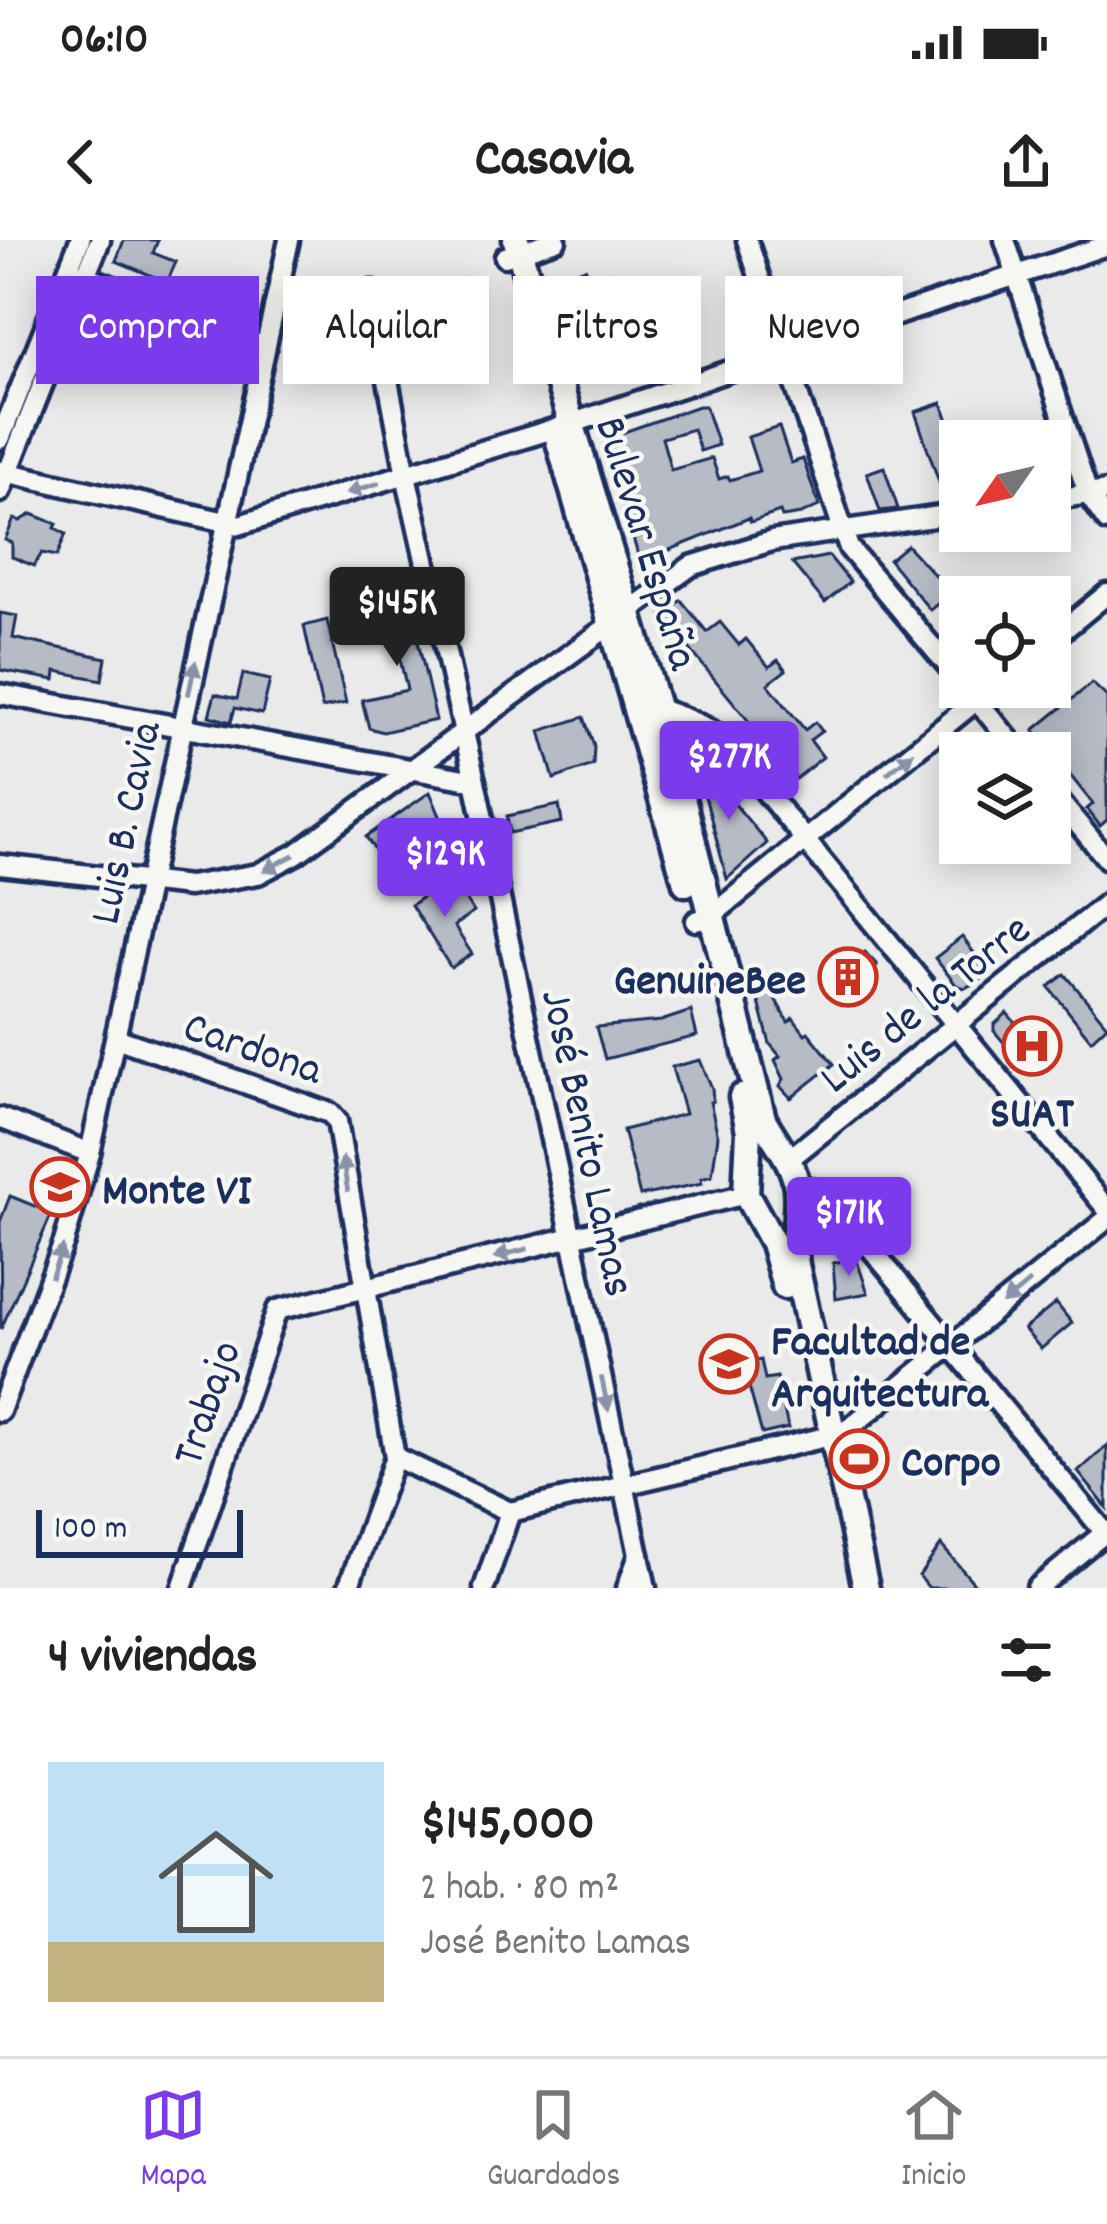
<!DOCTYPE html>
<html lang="es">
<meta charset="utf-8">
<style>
:root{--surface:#fff;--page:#f6f6f6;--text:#222;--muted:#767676;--line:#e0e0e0;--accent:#7c3aed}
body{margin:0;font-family:Dekko,sans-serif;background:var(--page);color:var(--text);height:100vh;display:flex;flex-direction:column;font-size:45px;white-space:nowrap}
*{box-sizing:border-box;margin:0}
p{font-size:39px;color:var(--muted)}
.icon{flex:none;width:66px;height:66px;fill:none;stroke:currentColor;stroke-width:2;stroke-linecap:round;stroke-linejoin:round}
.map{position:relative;height:1348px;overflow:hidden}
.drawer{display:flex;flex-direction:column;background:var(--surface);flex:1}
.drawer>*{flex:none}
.top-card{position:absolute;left:36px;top:36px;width:1035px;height:108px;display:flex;gap:24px}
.needle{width:78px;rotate:236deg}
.buttons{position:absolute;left:939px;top:180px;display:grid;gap:24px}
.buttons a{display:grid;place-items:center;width:132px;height:132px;border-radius:0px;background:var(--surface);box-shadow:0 6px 30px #0003;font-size:60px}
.scale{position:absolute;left:36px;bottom:30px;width:207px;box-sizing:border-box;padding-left:12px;border:6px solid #1b2f5e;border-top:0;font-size:33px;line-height:42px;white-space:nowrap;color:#1b2f5e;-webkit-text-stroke:9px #f6f6f2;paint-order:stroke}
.price{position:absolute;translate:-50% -102px;padding:0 27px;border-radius:12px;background:var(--accent);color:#fff;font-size:39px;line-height:78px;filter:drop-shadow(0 3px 6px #0008)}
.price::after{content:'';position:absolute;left:50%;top:72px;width:36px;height:27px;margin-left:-18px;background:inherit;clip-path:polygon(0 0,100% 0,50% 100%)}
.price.on{background:#222;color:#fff}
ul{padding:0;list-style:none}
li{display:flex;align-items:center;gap:36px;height:300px;padding:0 48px}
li+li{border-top:3px solid var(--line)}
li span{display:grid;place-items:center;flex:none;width:336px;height:240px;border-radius:0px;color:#555}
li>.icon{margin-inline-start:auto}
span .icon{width:144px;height:144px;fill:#fffc;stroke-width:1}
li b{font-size:51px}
h2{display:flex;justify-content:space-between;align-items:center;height:144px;padding:0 48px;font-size:51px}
.tag{padding:0 42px;border-radius:0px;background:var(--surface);box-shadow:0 6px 30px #0003;font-size:42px;line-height:108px}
.tag.on{background:var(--accent);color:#fff}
.status{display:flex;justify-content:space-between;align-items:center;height:84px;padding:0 60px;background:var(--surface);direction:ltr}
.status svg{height:33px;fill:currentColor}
header{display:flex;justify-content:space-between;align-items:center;height:156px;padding:0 48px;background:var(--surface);font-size:54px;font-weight:700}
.tabs{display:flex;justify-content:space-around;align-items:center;height:168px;border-top:3px solid var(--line);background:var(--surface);font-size:33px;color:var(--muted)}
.tabs a{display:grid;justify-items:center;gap:6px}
.tabs .on{color:var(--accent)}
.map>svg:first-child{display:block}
</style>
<div class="status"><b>06:10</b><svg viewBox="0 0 49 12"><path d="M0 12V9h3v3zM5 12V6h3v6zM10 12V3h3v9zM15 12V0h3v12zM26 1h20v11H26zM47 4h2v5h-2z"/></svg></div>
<header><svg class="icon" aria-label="back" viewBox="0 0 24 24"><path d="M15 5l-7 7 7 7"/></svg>Casavia<svg class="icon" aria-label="share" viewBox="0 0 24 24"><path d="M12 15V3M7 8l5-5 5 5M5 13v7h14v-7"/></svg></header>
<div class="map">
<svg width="1107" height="1348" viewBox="0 0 1107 1348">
<rect width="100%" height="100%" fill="#e9eae9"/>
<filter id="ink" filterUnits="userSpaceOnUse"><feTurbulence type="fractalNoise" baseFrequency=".00833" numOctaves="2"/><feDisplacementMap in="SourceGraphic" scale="24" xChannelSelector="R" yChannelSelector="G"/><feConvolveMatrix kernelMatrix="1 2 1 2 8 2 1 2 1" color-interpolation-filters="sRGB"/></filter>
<g filter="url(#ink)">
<!-- building -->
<g fill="#b6bbc6" stroke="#1b2f5e" stroke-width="3">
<polygon points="124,0 158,0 153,13 176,22 167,42 116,21"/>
<polygon points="585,28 594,39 614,32 618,44 570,63 568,57 555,62 547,42"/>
<polygon points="96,65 150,89 134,123 110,113 107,121 77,107"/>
<polygon points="942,163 960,216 960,246 941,248 915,172"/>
<polygon points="698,166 705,166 718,205 700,211 693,189 662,198 671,230 712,218 719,239 728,236 730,240 759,231 748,197 779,187 791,223 803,219 819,266 801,274 782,277 780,272 751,282 749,278 640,322 604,199"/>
<polygon points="884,227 898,269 880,271 867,233"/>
<polygon points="32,274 57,284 55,288 66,294 57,316 42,313 34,326 12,317 12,303 5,300 14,279 20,281"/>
<polygon points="907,305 951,353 930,370 889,320"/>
<polygon points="829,316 850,342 825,363 792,323"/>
<polygon points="407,354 436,480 383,492 369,488 362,460 407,450 389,371 337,382 334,369"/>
<polygon points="681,360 707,392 720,382 739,405 746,399 769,427 778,420 786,430 768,444 805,490 815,482 822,491 810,500 823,517 796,539 662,375"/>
<polygon points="0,373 17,376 13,398 106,418 102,440 56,431 55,440 0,430"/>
<polygon points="327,380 346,463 322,468 304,386"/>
<polygon points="243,434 270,440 262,474 235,468 231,482 209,476 215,454 237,459"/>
<polygon points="1092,443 1107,457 1107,580 1100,586 1087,569 1093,564 1034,490"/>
<polygon points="584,477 594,506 593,525 554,539 540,491"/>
<polygon points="703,520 734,553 729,557 767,603 727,639 697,526"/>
<polygon points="430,552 442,581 383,622 366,597"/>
<polygon points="559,565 562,582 510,593 507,576"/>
<polygon points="451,637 474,672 454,686 472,714 451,728 411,665"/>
<polygon points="962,697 990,734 965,748 956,745 935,718"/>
<polygon points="865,712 877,725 838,757 826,742"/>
<polygon points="1065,734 1107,785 1091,800 1049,747"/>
<polygon points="766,742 788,782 793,778 805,794 808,792 834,824 791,858 780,846 784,839 775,820 780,816 770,804 755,747"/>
<polygon points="691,771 697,796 605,819 596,787 661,781"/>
<polygon points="1007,773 1028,798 1042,787 1053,800 1023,825 994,791 994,785"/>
<polygon points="700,820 712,848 713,861 710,862 718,896 712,935 701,938 702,943 640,956 623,890 685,874 672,827"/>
<polygon points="10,956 52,973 1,1089 0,982"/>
<polygon points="856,1018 868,1053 836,1059 833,1023"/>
<polygon points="1056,1063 1072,1083 1041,1109 1024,1089"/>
<polygon points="746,1117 747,1123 761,1120 765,1139 777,1137 788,1188 762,1194 748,1143 729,1147 722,1123"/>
<polygon points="1107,1206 1107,1268 1078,1232"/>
<polygon points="941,1305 978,1348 929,1348 919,1336"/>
</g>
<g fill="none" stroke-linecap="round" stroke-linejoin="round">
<defs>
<g id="minor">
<polyline points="747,0 849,308 960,440"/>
<polyline points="1005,0 1088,254 1107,281"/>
<polyline points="505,17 556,0"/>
<polyline points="78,33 264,107"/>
<polyline points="371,51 406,235 475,541 646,1348"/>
<polyline points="0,199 80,0"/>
<polyline points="0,231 239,285 570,184 1107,5"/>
<polyline points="0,252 100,0"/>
<polyline points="1050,260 1107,251"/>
<polyline points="1050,401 1107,354"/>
<polyline points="970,452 1020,513"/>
<polyline points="0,454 475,541"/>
<path d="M656,468C696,482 735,494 752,535L1107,969"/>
<polyline points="659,506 703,504 752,535"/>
<polyline points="1050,550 1107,619"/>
<polyline points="0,625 189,646 258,634 296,614 691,326 772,301 960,273"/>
<polyline points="696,681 711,676 993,447"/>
<polyline points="116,798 330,873 337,881 395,1217 348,1348"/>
<polyline points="0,878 90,913"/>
<polyline points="788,920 1107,663"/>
<polyline points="796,943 827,955 1107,1295"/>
<polyline points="0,1171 64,1002 90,913 289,0"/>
<polyline points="395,1217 510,1272 843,1193 1107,979"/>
<polyline points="182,1348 277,1070 746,954"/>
<polyline points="484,1348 510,1272"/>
<polyline points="627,1348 639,1315"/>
<polyline points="1037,1348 1107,1291"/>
</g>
<g id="major">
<path d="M516,0L669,507L763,879C775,902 794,921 797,948C800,972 792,998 796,1025L866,1348"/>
<polyline points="558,198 686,643"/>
<polyline points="742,857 749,891 746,954 773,1003 785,1046"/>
</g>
</defs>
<!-- minor casing -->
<use href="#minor" stroke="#1b2f5e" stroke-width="27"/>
<!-- major casing -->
<use href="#major" stroke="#1b2f5e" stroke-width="33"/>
<!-- minor -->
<use href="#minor" stroke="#f6f6f2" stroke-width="18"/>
<!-- major -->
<use href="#major" stroke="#f6f6f2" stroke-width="24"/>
</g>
<!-- one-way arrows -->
<defs><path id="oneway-solid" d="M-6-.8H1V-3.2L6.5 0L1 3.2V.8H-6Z" transform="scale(3)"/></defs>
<g fill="#8892a8">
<use href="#oneway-solid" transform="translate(363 248) rotate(163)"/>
<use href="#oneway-solid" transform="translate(192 438) rotate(-78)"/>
<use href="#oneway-solid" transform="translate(900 523) rotate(-39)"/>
<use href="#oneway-solid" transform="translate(279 623) rotate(152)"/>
<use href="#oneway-solid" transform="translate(345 934) rotate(-99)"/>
<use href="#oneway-solid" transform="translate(511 1013) rotate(166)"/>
<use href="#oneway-solid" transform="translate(57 1022) rotate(-70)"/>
<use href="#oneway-solid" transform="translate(1016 1053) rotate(141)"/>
<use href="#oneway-solid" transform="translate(605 1154) rotate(78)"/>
</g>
</g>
<!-- icons -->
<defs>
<symbol id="building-ring" viewBox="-11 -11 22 22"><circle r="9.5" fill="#f6f6f2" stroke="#c8321e" stroke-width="1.5"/><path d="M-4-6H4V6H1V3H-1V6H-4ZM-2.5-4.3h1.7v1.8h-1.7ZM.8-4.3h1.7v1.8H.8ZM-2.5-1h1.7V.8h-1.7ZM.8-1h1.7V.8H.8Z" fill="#c8321e"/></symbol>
<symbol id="hospital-ring" viewBox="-11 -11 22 22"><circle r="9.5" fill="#f6f6f2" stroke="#c8321e" stroke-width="1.5"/><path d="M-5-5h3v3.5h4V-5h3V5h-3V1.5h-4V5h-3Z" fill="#c8321e"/></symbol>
<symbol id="school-ring" viewBox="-11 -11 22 22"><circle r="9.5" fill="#f6f6f2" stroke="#c8321e" stroke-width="1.5"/><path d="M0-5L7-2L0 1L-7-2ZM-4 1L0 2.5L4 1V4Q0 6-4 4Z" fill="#c8321e"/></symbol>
<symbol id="university-ring" viewBox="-11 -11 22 22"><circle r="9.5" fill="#f6f6f2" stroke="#c8321e" stroke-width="1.5"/><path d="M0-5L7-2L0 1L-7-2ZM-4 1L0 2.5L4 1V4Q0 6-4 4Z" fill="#c8321e"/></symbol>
<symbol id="stadium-ring" viewBox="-11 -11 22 22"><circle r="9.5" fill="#f6f6f2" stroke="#c8321e" stroke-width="1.5"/><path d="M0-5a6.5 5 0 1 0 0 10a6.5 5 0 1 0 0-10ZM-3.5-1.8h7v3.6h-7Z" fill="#c8321e"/></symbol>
</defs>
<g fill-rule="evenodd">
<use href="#building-ring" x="815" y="704" width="66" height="66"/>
<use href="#hospital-ring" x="999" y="773" width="66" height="66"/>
<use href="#school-ring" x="27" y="914" width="66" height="66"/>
<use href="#university-ring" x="696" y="1091" width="66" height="66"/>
<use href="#stadium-ring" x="826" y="1186" width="66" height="66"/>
</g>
<g text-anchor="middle" stroke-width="9" stroke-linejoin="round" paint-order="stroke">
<!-- street labels -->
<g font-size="45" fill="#1b2f5e" stroke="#f6f6f2">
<text transform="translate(650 302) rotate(73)" y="16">Bulevar España</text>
<text transform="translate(122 582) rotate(-78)" y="16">Luis B. Cavia</text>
<text transform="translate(923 761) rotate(-39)" y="16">Luis de la Torre</text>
<text transform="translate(254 805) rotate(19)" y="16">Cardona</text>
<text transform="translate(591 902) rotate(78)" y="16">José Benito Lamas</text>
<text transform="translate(204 1162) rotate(-71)" y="16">Trabajo</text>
</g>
<!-- poi labels -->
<g font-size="45" font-weight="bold" fill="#1b2f5e" stroke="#f6f6f2" text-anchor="start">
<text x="806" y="753" text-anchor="end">GenuineBee</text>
<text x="1032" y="886" text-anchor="middle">SUAT</text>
<text x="102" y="963">Monte VI</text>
<text x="771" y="1114">Facultad de<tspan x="771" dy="52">Arquitectura</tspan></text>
<text x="901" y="1235">Corpo</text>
</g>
</g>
</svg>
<div class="buttons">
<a><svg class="needle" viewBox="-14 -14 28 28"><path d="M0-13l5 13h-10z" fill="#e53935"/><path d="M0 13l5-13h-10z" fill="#767676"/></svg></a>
<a><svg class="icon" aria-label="locate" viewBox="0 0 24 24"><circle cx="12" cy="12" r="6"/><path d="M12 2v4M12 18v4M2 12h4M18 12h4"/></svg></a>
<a><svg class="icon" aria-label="layers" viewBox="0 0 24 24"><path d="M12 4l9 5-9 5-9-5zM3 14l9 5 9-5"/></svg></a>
</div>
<div class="scale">100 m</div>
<b class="price on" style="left:397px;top:429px">$145K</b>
<b class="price" style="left:729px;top:583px">$277K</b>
<b class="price" style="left:445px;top:680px">$129K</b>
<b class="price" style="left:849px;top:1039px">$171K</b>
<div class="top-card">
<a class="tag on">Comprar</a>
<a class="tag">Alquilar</a>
<a class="tag">Filtros</a>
<a class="tag">Nuevo</a>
</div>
</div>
<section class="drawer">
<h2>4 viviendas<svg class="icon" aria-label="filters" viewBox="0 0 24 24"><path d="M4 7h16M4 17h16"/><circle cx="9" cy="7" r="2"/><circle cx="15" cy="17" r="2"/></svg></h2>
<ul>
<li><span style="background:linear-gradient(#bfe0f5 75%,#c2b280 0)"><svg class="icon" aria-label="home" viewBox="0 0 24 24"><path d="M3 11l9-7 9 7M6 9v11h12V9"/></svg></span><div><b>$145,000</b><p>2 hab. · 80 m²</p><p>José Benito Lamas</p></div></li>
</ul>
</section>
<nav class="tabs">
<a class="on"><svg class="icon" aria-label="map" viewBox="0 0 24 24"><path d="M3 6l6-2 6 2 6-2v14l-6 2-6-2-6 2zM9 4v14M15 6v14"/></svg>Mapa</a>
<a><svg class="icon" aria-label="saved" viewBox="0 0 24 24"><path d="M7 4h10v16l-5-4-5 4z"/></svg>Guardados</a>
<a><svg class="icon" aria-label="home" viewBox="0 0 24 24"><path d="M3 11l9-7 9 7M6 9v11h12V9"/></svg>Inicio</a>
</nav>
